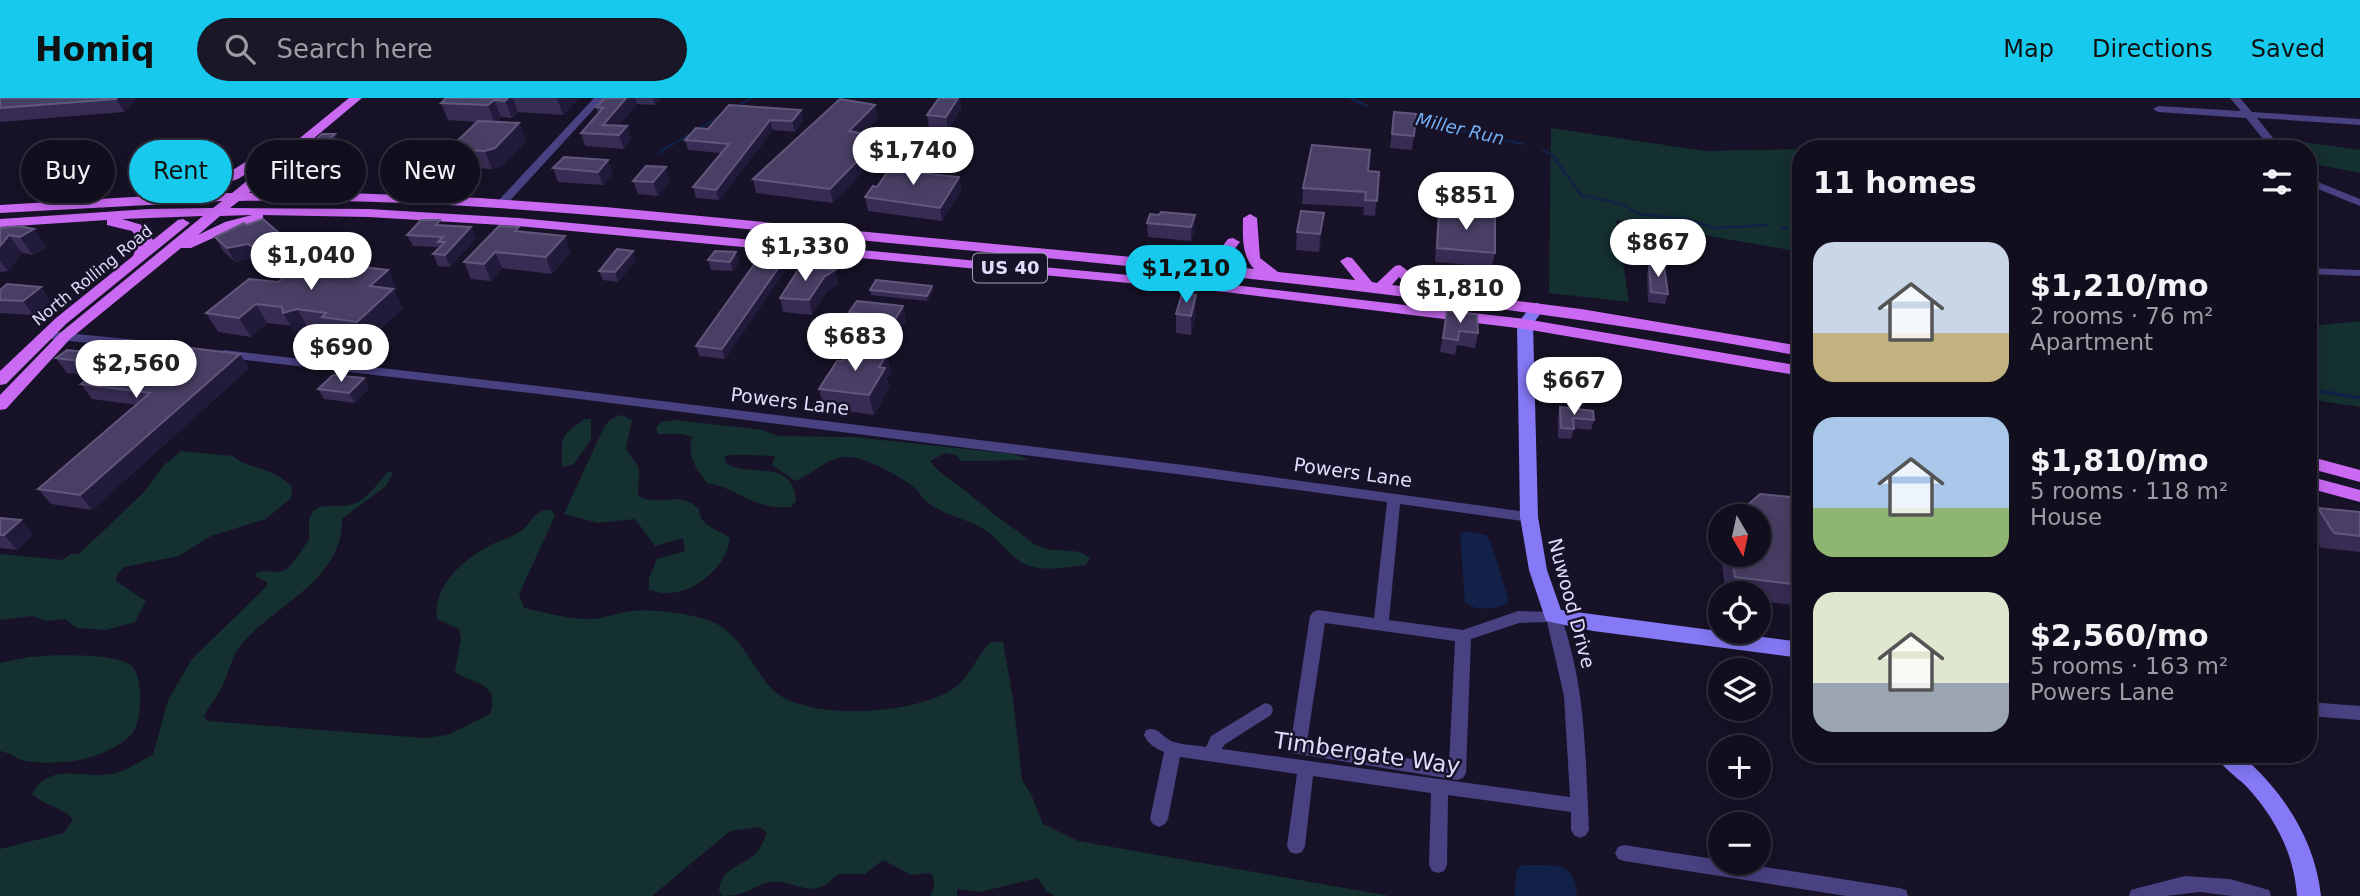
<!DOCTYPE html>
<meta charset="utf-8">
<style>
:root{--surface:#110e1d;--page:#1a1726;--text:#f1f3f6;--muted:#9c9ca4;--line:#302e3b;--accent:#16c9ed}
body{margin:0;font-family:"DejaVu Sans",sans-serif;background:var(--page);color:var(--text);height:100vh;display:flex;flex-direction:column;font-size:26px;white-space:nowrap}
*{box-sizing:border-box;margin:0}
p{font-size:23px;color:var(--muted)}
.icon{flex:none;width:38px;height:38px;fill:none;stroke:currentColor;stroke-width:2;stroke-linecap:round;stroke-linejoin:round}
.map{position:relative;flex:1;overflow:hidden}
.drawer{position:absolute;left:1792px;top:42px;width:525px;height:623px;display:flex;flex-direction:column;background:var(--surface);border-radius:28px;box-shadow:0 4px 18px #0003,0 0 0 2px var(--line)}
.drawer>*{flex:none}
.guide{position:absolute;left:21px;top:42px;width:665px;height:63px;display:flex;gap:14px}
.needle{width:46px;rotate:171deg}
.tools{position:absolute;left:1708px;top:406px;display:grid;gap:14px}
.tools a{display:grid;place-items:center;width:63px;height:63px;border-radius:50%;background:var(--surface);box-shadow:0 4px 18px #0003,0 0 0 2px var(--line);font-size:35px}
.price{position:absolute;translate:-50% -60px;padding:0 16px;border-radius:24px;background:#fff;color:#222;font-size:23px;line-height:46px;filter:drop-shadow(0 2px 4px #0008)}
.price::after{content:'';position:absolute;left:50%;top:42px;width:21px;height:16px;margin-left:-10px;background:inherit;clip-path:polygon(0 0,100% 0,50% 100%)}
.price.current{background:var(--accent);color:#111}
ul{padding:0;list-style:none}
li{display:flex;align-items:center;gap:21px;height:175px;padding:0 21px}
li span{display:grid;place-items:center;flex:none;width:196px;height:140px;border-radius:21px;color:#555}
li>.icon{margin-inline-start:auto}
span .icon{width:84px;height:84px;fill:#fffc;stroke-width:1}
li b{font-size:30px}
h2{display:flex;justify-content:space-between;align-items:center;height:84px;padding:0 21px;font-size:30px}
.tag{padding:0 24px;border-radius:32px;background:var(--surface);box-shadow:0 4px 18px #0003,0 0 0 2px var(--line);font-size:24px;line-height:63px}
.tag.current{background:var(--accent);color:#111}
header{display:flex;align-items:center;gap:42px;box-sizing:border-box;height:98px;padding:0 35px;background:var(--accent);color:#111}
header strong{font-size:33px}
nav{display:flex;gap:38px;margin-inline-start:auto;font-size:24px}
.search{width:490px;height:63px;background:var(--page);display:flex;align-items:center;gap:18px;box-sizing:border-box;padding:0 24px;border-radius:38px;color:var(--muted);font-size:26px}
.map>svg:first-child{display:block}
</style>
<header>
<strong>Homiq</strong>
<div class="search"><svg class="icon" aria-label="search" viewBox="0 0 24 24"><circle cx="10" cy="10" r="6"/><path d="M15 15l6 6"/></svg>Search here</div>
<nav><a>Map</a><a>Directions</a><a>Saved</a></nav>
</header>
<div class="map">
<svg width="2360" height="798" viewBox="0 0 2360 798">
<rect width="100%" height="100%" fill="#171227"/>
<!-- green -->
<g fill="#153030">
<polygon points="1551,30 1705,53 1801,51 1801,154 1616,122 1629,204 1549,195"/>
<polygon points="2289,42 2360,52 2360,75 2308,65 2308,51 2293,51"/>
<polygon points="2360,223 2360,309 2308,301 2308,226 2312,228"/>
<path d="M622,317L632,322L626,351L639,370L638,398C661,410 678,391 699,411C699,428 718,431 730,440C727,474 680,507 649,491V480L657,461L685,453L683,440L655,448L635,421L598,425L564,416L605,327L613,320Z"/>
<path d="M585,321H591V341L574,366L562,369C562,340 558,339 585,321Z"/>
<path d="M676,322L763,332L778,338L853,339L1014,356L1029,362L961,363L956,357L945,355L930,363C938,374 947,379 958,387C977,402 994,417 1013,430C1026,438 1027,444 1044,450C1059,455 1078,449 1090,460L1086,467C1069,469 1050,473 1033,469C1015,465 1002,445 987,433C968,420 942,418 925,402C921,399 919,393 915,390C900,378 866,359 847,359C827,359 812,377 795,383L772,367L775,358C758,358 742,355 725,358V364C745,382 793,357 796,403L791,409C754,413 739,390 707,385C696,371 687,358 692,339L683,336H658L656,330L661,324Z"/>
<path d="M181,353L233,358C248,372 271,367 292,389L291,400L266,421L211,438L179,458L124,469L117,477L116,483L146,503L135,524L106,532L77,530L65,521L47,523L32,518L0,522V456L63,462L71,456H79L144,394L163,368Z"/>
<path d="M388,374H393L386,388L342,421C343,483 274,507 241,547C232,558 228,577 221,591C216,600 209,608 204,618L207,623L424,640L447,637L490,616C500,585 476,587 455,574L461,540L459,531L437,521C433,489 461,463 487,449C499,442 512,440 522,432C534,422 534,411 552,412L555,418L519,496L524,510C544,514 570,522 592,521C606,520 619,514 633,513C656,511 697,516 717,526C743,540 753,571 772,591C805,625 926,617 959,586C972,574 978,556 991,544H1003L1013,601L1022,682L1031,696L1043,726L1078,743L1390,798H1055L1046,793L1038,780L980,794L957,791V798H930L934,789L933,777L928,775L911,777L883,762L865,776H838C834,779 830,784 825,787C807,798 788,780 770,784C748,789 749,798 722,798L719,793C721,769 742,769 756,755C761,750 764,741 767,735L760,729L730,733L652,798H0V751L64,735L73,721C62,709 45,708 32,696C51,663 81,681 112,676C126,673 140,663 153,657L168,602L192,561L267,488V484L255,478L257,474C266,472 274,475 282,473C291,472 302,450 309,442V421L313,413C326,404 336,410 350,407C367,403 376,386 388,374Z"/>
<path d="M59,557C80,558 109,556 129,566C145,574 142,625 132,636C118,650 98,658 79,662C62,665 42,666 25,663C16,661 9,654 0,653V565L29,559Z"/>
</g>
<!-- water -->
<g fill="#112147">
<path d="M1466,433L1486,437L1491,445L1508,500V505C1496,511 1475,514 1465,504L1460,436Z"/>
<path d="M1523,767C1552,768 1575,760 1577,798H1514L1517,771Z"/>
</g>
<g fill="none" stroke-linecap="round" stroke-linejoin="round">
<!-- stream-far1 -->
<g stroke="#112147" stroke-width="2.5">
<polyline points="1350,0 1367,8"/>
<polyline points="735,10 751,0"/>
<polyline points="1412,18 1429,25 1523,46"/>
<polyline points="1543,52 1553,58 1581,97 1622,106 1639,116 1686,121 1715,130 1767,127"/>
<polyline points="658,55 722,17"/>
<polyline points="1782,129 1801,134"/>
</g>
<!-- stream -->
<g stroke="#112147" stroke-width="3.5">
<polyline points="1797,240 1801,240"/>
<polyline points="2308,291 2360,300"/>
</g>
<!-- street -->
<g fill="#484182" fill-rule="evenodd">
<polygon points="594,0 604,0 505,108 497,108 497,104"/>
<polygon points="2230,0 2240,0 2252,14 2360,21 2360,27 2257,20 2282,51 2271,51 2246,20 2158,14 2153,11 2158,8 2241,13"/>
<polygon points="2308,80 2360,101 2360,108 2308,87"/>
<polygon points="2308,170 2360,172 2360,178 2308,176"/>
<polygon points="45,233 138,242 144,246 138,250 41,240 39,237"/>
<path d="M224,252L547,289L1200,369L1534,415L1536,419L1529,424L1400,406L1389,522L1463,532L1518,513L1558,514C1566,528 1569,545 1573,560C1586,616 1586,675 1589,732L1586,737L1580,740L1574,737L1571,732V714L1448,697L1447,767L1444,773L1438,775L1432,773L1429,767L1431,695L1313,678L1305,748L1302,754L1296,756L1290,754L1287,748L1297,676L1180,659L1168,721L1165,726L1159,729L1153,726L1150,721L1164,654C1155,650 1148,646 1144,637L1146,632C1158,628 1161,638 1171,643C1182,647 1195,647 1206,649L1211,638L1265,605L1271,607L1273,612L1271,617L1224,647L1222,651L1570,699L1564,598L1547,524L1519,525L1471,541L1466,675L1463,680L1457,682L1292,655L1290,650L1310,518L1313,514L1318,512L1374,520L1387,404L1200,379L547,297L220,259L218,256ZM1325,525L1455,543L1449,667L1307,644Z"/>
<polygon points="2308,604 2360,608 2360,622 2308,618"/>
<polygon points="1624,747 1720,762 1720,765 1739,765 1899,790 1906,792 1908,798 1846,798 1624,763 1618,761 1615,755 1618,749"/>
<polygon points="2185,778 2230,781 2269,792 2271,798 2231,798 2200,794 2166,798 2129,798 2131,792 2138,790"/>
</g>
<!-- secondary -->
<g fill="#8579f5" fill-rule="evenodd">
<polygon points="1538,205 1545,209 1533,226 1538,419 1547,472 1561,512 1801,544 1801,560 1593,533 1546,523 1529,472 1520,419 1517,226 1533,206"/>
<path d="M2215,656H2240C2283,693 2315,741 2321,798H2297C2294,755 2275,719 2245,687C2235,678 2221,668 2215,656Z"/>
</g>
<!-- primary -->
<g fill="#ca6af3" fill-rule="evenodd">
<path d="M349,0H362L295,56L289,68L290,76L304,86L321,89V94L480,100L605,109L1195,165L1217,155L1228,141L1233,140L1240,144C1232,155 1226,161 1214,167L1254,171C1241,156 1243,138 1243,120L1250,116L1257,120L1260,160L1278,174L1355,182L1340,163L1347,159L1352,160L1372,184L1377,185L1395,168L1400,167L1433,192L1581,211L1801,248V258C1502,204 1202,174 900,146C680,125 460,99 239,103L230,110L369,111L518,120L1225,186L1525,221L1801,268V278L1525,231L1225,194L518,128L369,119L263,117V123L235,130L191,150H181L70,241L6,311L0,312V297L60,235L203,118L122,121L142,127L153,142L178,122L183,121L190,125L66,226L6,286L0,287V273L56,220L133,158L139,143L132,133L107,127V122L0,129V121L149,111L213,110L222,103L0,115V107L183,96L180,93L182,90L228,75L276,45H284V51L238,81L192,96L232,95ZM277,71L279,81L295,92L307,94L249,95ZM252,117L225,124L198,137L220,118ZM1399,179L1409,189L1392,187Z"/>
<polygon points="2308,358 2360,372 2360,384 2308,370"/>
<polygon points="2308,378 2360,392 2360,404 2308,390"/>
</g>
</g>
<!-- wall -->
<g fill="#372c53">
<polygon points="0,0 137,0 124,14 0,24"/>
<polygon points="446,0 579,0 563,17 518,14 512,20 501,19 496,24 519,25 526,43 502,68 492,71 457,69 449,51 477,24 448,22 441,5"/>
<polygon points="605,0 661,0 655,7 637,6 618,28 627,28 631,41 624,51 585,48 581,35 598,15 596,9"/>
<polygon points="939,0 960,0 961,11 948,32 929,30 927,17"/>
<polygon points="729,7 803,22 795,34 773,32 719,102 696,100 693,89 721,55 688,52 685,42 708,31"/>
<polygon points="1394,14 1414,38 1412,52 1390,50"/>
<polygon points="878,20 862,36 881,39 884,52 833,105 756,95 753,81"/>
<polygon points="342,50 325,65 312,65 305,51"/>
<polygon points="564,59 613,75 603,87 558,84 553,70"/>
<polygon points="916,66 918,75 959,79 961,93 942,123 868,113 865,99 877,89"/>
<polygon points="1368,73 1379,74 1375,118 1363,117 1364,109 1302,106 1303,90"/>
<polygon points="633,83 670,83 658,98 638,96"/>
<polygon points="1439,113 1495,155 1492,169 1435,164 1437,127"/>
<polygon points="1150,116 1195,131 1191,143 1148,139 1147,125"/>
<polygon points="246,127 279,135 286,149 259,162 256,160 235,164 223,153 215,139"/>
<polygon points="442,127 476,140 450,169 438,168 433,156 439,149 413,148 407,137"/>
<polygon points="0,130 47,149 33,157 22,155 8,173 0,174"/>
<polygon points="1322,133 1319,154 1296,152 1297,134"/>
<polygon points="521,134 571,154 552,176 502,170 491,183 471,181 464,164"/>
<polygon points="736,154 739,164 733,173 711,172 708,162"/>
<polygon points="636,162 618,184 603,182 599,173"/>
<polygon points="783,163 785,172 725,261 699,258 696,248"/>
<polygon points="1649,166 1668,196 1665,206 1648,204 1647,176"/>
<polygon points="388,172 397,191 394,194 403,210 368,243 332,238 330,233 308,230 294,234 291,228 267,225 251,239 218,234 206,215 278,184"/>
<polygon points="835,172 838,187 827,193 812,217 783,214 780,200"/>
<polygon points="932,188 933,193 927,203 871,197 870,192"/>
<polygon points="0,192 51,203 33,217 0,215"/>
<polygon points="1196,197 1196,216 1191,237 1176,235 1176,216"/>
<polygon points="903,208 906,223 899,235 852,229 849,214"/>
<polygon points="1447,213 1478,235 1475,250 1457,247 1455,257 1440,254"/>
<polygon points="106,256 249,270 92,412 51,406 38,391 137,307 92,301 81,286 88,281 85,277 67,275 56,260"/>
<polygon points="887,256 891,275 887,280 889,289 874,317 824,310 819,291 842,263"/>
<polygon points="364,280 369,290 355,305 324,301 318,291"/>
<polygon points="1560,309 1594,322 1591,332 1574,330 1571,341 1558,340 1558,319"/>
<polygon points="1801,400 1801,508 1759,503 1759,495 1726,495 1720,454 1713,450 1720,432 1720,457 1759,457"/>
<polygon points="2318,410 2360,414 2360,454 2321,450 2308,429 2308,421"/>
<polygon points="0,420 21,422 33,437 17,452 0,450"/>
</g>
<!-- shaded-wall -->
<g fill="#221a3a">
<polygon points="117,0 137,0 124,14 116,1"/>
<polygon points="508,0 513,0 518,14 512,20 505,3"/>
<polygon points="557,0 579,0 563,17"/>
<polygon points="626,0 635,0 637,6 610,37 603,27"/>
<polygon points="653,0 661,0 655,7"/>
<polygon points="958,0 960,0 961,11 948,32 946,19"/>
<polygon points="494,2 501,19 495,25 488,7"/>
<polygon points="875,7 878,20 851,47 849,33"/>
<polygon points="801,12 803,22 795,34 792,23"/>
<polygon points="770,22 773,32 719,102 716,92"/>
<polygon points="519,25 526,43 502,68 492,71 485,53"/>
<polygon points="627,28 631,41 624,51 619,37"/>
<polygon points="335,36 342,50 325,65 318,52"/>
<polygon points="881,39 884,52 833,105 830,91"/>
<polygon points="608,62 613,75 603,87 598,74"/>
<polygon points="916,66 918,79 910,74"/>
<polygon points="666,69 670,83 658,98 653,84"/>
<polygon points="959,79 961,93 942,123 940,110"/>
<polygon points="1324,115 1322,133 1319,154 1320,136"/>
<polygon points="1195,117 1195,131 1191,143 1191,129"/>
<polygon points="471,129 476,140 450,169 445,157"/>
<polygon points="34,131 47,149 33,157 20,139"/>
<polygon points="279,135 286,149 259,162 251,148"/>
<polygon points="9,137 22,155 8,173 0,163 0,148"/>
<polygon points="565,138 571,154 552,176 546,159"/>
<polygon points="248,146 256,160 235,164 227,150"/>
<polygon points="633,153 636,162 618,184 615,174"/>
<polygon points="495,154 502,170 491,183 484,166"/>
<polygon points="736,154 739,164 733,173 730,164"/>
<polygon points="783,163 785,172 725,261 722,251"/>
<polygon points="388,172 397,191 394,194 403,210 368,243 357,224 370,188"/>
<polygon points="835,172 838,187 827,193 812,217 809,202 824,179"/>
<polygon points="932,188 933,193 927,203 927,198"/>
<polygon points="41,189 51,203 33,217 23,203"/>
<polygon points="1196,197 1196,216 1191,237 1191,218"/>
<polygon points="256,206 267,225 251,239 239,220"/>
<polygon points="903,208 906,223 899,235 896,220"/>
<polygon points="297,211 308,230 294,234 283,215"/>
<polygon points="240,256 249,270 92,412 80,397"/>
<polygon points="887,256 891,275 887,280 889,289 874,317 869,297 879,269"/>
<polygon points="364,280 369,290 355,305 349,295"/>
<polygon points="21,422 33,437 17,452 4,437"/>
</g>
<!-- building -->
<g fill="#493f65" stroke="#61577d" stroke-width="2">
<polygon points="0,0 117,0 116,1 0,10"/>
<polygon points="446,0 508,0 505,3 494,2 488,7 441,5"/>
<polygon points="605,0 626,0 603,27 627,28 619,37 581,35 603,10 596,9"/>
<polygon points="939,0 958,0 946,19 927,17"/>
<polygon points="840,1 875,7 849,33 881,39 830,91 753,81"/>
<polygon points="729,7 801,12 792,23 770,22 716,92 693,89 729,46 685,42 696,30 708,31"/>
<polygon points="1394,14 1416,16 1414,38 1392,36"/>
<polygon points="478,23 519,25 495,50 485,53 449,51"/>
<polygon points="322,36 335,36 318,52 305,51"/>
<polygon points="1312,47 1370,52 1368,73 1379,74 1377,103 1365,102 1366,94 1303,90"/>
<polygon points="564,59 608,62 598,74 553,70"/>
<polygon points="895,63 916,66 910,74 959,79 940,110 865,99 873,88 877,89"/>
<polygon points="646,68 666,69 653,84 633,83"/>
<polygon points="1301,113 1324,115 1320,136 1297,134"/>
<polygon points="1439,113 1495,118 1495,155 1437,150"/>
<polygon points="1161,114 1195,117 1191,129 1147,125 1150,116 1159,117"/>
<polygon points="263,121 279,135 251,148 248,146 227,150 215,139 244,125 246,127"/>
<polygon points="421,122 440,122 436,127 471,129 445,157 433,156 445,144 438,144 443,139 407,137"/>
<polygon points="19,128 34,131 20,139 9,137 0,148 0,130"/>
<polygon points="499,128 519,129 515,133 565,138 546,159 495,154 484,166 464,164"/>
<polygon points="617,151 633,153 615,174 599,173"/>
<polygon points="715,153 736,154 730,164 708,162"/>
<polygon points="758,161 783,163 722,251 696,248"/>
<polygon points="306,162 388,172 370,188 393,191 357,224 322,219 326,215 297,211 283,215 282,209 256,206 239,220 206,215 249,181 278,184"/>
<polygon points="1649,166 1664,168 1668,196 1651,194"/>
<polygon points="800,169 835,172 824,179 809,202 780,200"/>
<polygon points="876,182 932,188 927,198 870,192"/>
<polygon points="7,186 41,189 23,203 0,202 0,192"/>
<polygon points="1182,196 1196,197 1191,218 1176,216"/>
<polygon points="857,203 903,208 896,220 849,214"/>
<polygon points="1447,213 1477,217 1478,235 1459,233 1458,242 1443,240"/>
<polygon points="124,242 240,256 80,397 38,391 150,295 81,286 94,276 83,274 95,265 56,260 67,252 106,256"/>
<polygon points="850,251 887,256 879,269 885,270 869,297 819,291 837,263 842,263"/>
<polygon points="333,277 364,280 349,295 318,291"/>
<polygon points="1560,309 1593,313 1594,322 1573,320 1574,331 1561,330"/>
<polygon points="1760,396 1801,400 1801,487 1735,479 1731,457 1759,457 1759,418 1735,418"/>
<polygon points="2318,410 2360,414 2360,438 2334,435"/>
<polygon points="0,420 21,422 4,437 0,437"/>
</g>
<g text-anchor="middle" stroke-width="5" stroke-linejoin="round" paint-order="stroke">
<!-- far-street labels -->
<g font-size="16" fill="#e1dbfc" stroke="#171227">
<text transform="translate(92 177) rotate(-39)" y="6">North Rolling Road</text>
</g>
<!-- far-water labels -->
<g font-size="18" font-style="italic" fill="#71aef4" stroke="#171227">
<text transform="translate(1460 31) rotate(13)" y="6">Miller Run</text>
</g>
<!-- shield labels -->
<rect fill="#171227" stroke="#a49fbc" stroke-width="2" x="973" y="155.5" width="74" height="29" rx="5"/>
<g font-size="18" font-weight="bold" fill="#e1dbfc">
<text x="1010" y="176">US 40</text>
</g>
<!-- street labels -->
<g font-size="19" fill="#e1dbfc" stroke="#171227">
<text transform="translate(790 303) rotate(7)" y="7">Powers Lane</text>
<text transform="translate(1353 374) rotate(8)" y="7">Powers Lane</text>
<text transform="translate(1572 505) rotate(75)" y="7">Nuwood Drive</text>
</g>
<!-- near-street labels -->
<g font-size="23" fill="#e1dbfc" stroke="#171227">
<text transform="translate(1367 655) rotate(8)" y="8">Timbergate Way</text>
</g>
</g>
</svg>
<div class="tools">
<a><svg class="needle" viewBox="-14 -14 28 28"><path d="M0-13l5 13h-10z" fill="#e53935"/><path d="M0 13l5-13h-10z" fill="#9c9ca4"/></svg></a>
<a><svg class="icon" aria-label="locate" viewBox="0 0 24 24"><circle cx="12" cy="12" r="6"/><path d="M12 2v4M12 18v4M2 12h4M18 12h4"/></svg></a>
<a><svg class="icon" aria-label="layers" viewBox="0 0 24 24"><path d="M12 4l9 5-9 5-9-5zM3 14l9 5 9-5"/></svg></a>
<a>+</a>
<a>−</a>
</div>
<b class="price" style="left:913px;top:89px">$1,740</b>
<b class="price" style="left:1466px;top:134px">$851</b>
<b class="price" style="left:1658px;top:181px">$867</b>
<b class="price" style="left:805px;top:185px">$1,330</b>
<b class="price" style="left:311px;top:194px">$1,040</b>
<b class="price current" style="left:1186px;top:207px">$1,210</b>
<b class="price" style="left:1460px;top:227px">$1,810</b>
<b class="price" style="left:855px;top:275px">$683</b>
<b class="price" style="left:341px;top:286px">$690</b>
<b class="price" style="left:136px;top:302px">$2,560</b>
<b class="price" style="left:1574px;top:319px">$667</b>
<div class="guide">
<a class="tag">Buy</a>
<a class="tag current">Rent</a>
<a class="tag">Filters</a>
<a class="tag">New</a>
</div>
<section class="drawer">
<h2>11 homes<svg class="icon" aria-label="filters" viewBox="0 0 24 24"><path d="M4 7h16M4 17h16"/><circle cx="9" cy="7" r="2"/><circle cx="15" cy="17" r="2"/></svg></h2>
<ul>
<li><span style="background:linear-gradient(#c9d6e8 65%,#c2b280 0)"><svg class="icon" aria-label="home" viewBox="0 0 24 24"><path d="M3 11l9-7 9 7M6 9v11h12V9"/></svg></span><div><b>$1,210/mo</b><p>2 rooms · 76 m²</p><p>Apartment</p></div></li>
<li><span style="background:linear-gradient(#a9c7e8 65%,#8fb573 0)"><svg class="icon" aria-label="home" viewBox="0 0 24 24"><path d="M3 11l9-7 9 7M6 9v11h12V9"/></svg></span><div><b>$1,810/mo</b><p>5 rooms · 118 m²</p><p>House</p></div></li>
<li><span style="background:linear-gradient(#dfe7d0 65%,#9aa5b1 0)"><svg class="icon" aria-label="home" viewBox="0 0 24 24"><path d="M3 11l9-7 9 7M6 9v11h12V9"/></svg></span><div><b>$2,560/mo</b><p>5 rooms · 163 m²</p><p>Powers Lane</p></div></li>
</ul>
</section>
</div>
